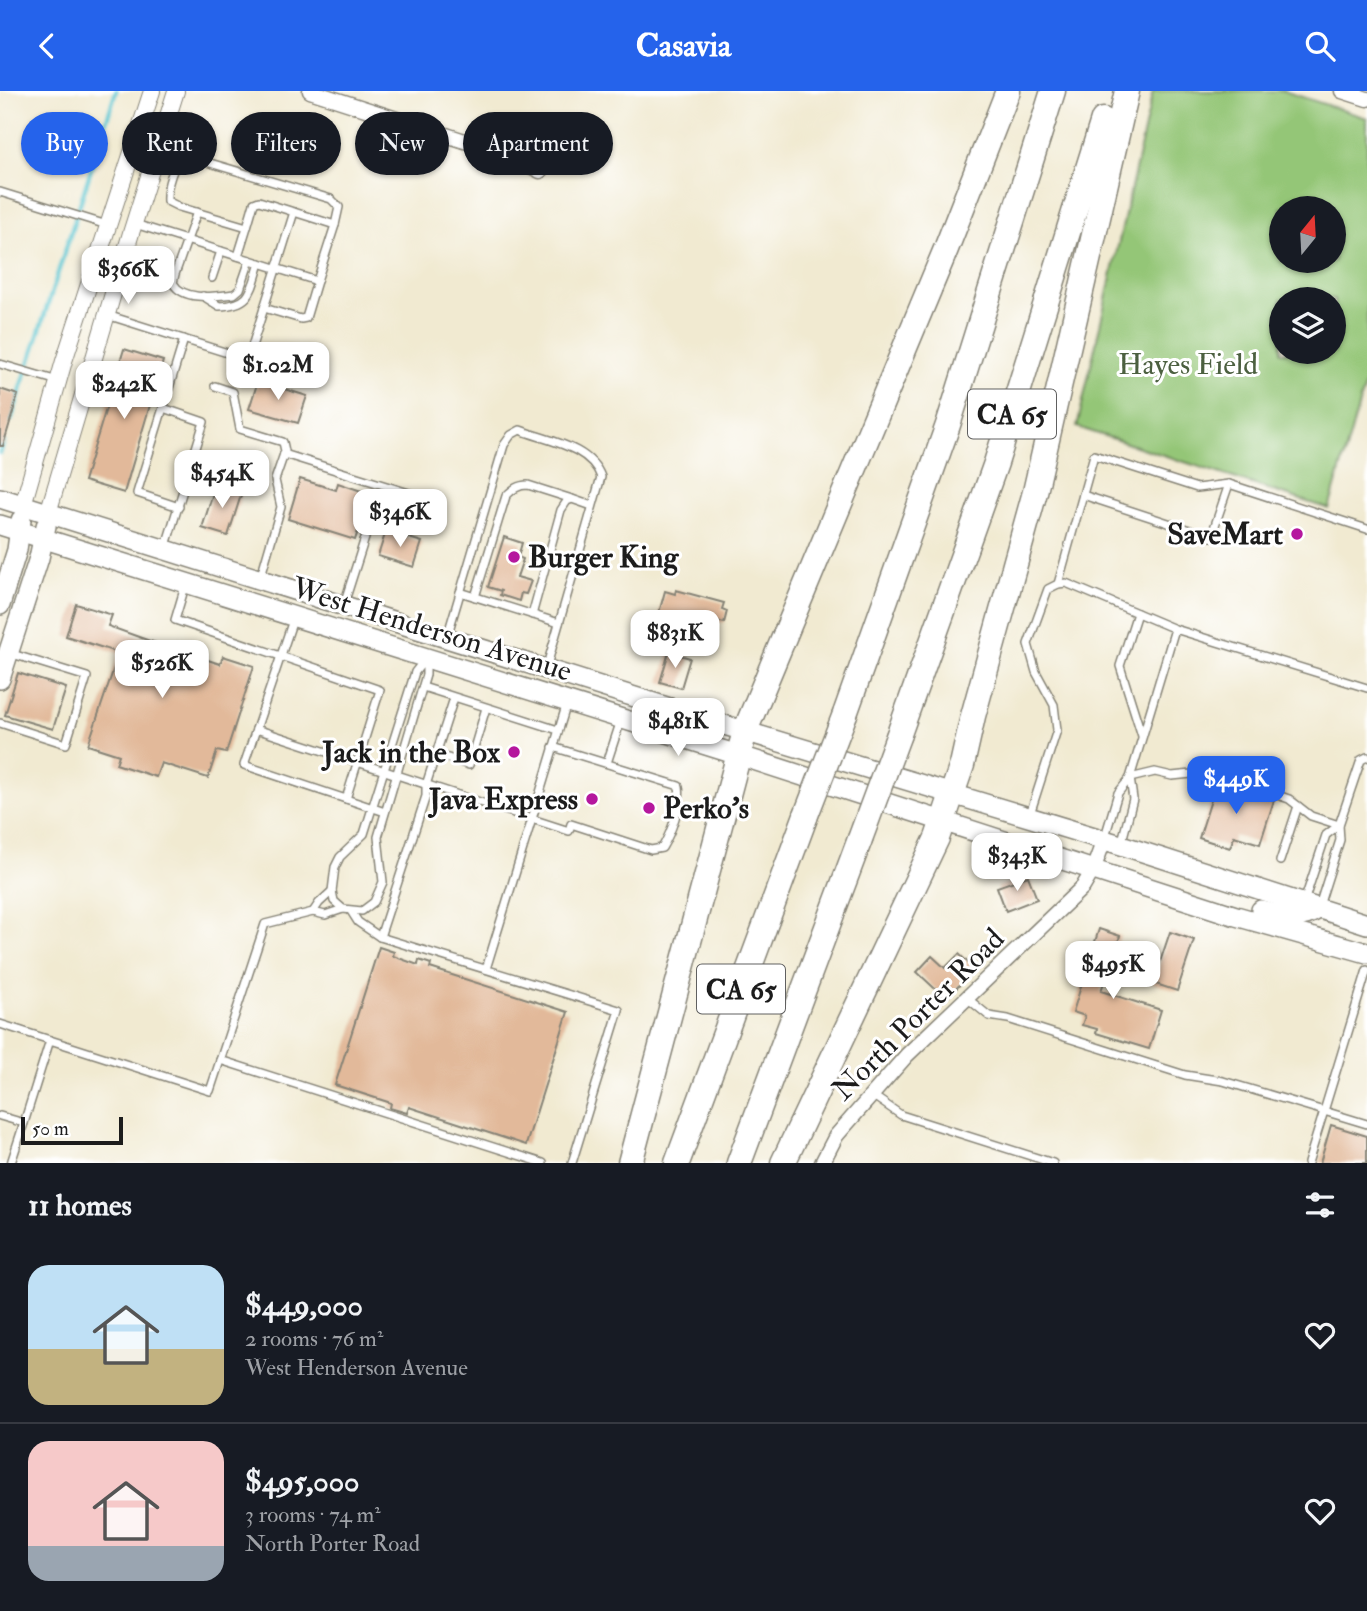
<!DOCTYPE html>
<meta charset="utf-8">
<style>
:root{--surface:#171b24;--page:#242831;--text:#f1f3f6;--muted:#9ea1a6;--line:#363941;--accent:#2563eb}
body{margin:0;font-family:"IM FELL Double Pica",serif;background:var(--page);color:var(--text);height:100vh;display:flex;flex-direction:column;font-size:26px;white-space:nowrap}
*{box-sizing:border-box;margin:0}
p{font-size:23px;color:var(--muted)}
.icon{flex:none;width:38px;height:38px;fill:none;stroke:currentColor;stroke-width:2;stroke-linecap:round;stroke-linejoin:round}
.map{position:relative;height:1072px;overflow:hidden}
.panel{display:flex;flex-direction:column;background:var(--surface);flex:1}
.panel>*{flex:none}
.banner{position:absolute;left:21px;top:21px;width:700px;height:63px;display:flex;gap:14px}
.needle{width:46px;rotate:18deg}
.controls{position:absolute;left:1269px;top:105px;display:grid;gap:14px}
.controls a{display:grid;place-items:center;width:77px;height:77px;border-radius:50%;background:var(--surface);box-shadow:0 2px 5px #0004;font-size:35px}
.scale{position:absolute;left:21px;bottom:18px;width:102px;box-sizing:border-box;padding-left:7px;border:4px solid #1c1c1c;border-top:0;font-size:19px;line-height:24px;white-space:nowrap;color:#1c1c1c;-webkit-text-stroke:5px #fff;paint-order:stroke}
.price{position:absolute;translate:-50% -60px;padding:0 16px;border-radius:14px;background:#fff;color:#222;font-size:23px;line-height:46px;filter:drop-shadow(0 2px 4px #0008)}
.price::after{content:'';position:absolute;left:50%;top:42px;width:21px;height:16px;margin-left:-10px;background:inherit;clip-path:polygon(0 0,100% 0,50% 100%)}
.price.selected{background:var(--accent);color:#fff}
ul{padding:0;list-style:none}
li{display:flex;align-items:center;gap:21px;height:175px;padding:0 28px}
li+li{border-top:2px solid var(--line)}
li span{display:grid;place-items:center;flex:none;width:196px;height:140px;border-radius:21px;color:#555}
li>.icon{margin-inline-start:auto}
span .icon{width:84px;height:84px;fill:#fffc;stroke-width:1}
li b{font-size:30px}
h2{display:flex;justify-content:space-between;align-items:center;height:84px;padding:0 28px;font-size:30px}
.pill{padding:0 24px;border-radius:32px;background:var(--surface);box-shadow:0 2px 5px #0004;font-size:24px;line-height:63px}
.pill.selected{background:var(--accent);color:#fff}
header{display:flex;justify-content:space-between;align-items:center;height:91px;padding:0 28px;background:var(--accent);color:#fff;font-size:32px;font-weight:800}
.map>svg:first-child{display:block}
</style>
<header><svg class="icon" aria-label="back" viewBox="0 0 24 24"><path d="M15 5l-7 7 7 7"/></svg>Casavia<svg class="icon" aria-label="search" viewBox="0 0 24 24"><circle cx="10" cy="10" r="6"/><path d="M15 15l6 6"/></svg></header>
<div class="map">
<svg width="1367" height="1072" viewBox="0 0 1367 1072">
<rect width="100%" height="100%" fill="#fff"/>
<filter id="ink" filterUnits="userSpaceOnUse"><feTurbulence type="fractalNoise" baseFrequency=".0143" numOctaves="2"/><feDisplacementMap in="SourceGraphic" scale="14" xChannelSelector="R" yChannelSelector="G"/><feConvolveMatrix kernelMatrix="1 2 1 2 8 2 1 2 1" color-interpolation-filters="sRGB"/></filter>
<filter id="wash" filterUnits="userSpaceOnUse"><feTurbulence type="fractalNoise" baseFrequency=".00686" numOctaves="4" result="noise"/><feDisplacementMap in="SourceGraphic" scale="28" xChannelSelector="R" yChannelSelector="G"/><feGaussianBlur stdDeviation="1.57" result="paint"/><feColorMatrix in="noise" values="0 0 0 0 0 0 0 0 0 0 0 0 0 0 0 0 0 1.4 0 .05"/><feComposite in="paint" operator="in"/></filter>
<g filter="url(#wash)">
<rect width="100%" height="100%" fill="#f1ead1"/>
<!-- green -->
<path fill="#94c677" stroke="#58714a" stroke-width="2" fill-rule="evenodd" d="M1153,0H1284L1367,27V285L1329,418L1077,336ZM1281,117H1334V170H1281ZM1334,208V261H1281V208Z"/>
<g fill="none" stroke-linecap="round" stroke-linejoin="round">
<!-- stream -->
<g stroke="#58c5cf" stroke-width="4.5">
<polyline points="11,329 116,0"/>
<polyline points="0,362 4,351"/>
</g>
</g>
<g id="blocks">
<!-- building -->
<g fill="#e2b99a">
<polygon points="124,258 163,270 124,402 84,390"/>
<polygon points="258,290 307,305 298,332 249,318"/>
<polygon points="0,298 18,304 3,355 0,355"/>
<polygon points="300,388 336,399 338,392 370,403 355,449 288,428"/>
<polygon points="216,393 242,401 228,445 202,437"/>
<polygon points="386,440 422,451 414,476 378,465"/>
<polygon points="504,446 522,452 518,466 523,468 517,486 531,490 526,503 521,502 519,510 500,504 501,500 488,496"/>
<polygon points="676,499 724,512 722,518 727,520 724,532 710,528 705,544 657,529 665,500 675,503"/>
<polygon points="76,513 112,524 108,535 150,550 220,573 223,565 254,575 226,662 217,660 208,687 161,672 156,686 116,673 119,664 88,654 119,562 66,545"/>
<polygon points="669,561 690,567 681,597 660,591"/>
<polygon points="18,582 66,597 53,638 5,624"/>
<polygon points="1217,690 1274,709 1260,753 1234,745 1230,757 1199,747"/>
<polygon points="1028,785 1037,808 1006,820 997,796"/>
<polygon points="1099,838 1120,845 1101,900 1161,919 1149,958 1096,942 1097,938 1082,934 1085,925 1073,921"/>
<polygon points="1170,841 1194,849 1177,900 1153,892"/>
<polygon points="379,856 394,861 393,865 418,874 419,869 431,873 430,877 568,921 526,1054 409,1016 407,1022 390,1017 391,1012 335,994"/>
<polygon points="959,863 975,878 946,908 917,881 932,865 945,877"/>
<polygon points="1331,1034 1367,1045 1367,1072 1320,1072"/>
</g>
</g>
</g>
<g filter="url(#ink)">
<use href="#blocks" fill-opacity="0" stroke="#868376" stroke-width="2"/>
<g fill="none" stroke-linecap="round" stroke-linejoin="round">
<defs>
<g id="service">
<polyline points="0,101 107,134"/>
<path d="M197,121L175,183L173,192C184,211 216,205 234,203L240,198L250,169"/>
<polyline points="135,133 317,190 306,227 301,228 264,217 294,121"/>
<polyline points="247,136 254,112 259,110 335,134 317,190"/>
<path d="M238,165L247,136L179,116L167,110C166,97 173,73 183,64L331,108L339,116L335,134"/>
<polyline points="212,187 221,160"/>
<path d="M203,205L219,215C252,214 251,200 260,172"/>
<polyline points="107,224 291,282"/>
<polyline points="248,268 264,217"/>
<polyline points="0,273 58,290"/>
<polyline points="215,295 233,301 240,338 283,351 285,360 275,389 281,416 260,488"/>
<polyline points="163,317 204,331 165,458"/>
<polyline points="284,363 428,408 419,435 378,424 372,425 344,513"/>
<polyline points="1083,404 1211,446 1229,393"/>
<polyline points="179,416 137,402 184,248"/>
<polyline points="186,492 175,529 380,599 346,708"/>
<polyline points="1058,493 1094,364 1197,397 1229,393 1367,438"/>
<polyline points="460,501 559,532"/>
<path d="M475,506L506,405C513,398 518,394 528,394L572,408"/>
<polyline points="1137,522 1120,575 1142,645"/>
<polyline points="532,524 561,419 567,410 572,408 592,415"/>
<polyline points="294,526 244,674 385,721"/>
<path d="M447,546L504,354L511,344L520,339C548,350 590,355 601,386L546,578"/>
<polygon points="426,567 426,584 378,746 383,791 374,811 362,820 343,818 334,810 332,800 335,776 340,766 364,743 415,581"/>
<polyline points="423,596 558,639"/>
<polyline points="0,632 66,653 87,586 9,562"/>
<polyline points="256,638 532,728 567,612"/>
<polyline points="436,663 469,674 486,617"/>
<polyline points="607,672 621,629"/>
<polyline points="1130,687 1155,681 1172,685 1211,681 1289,708 1311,725 1339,734"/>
<polyline points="1030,723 1057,639 1054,614 1036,581 1028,553 1048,498 1058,493 1066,492 1175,538"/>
<polyline points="1104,749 1118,702 1130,687 1175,538 1367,597"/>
<polyline points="1121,754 1133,708 1130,687"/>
<polyline points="1280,770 1298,715"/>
<polyline points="1304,811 1326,744 1339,734"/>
<polyline points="1319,815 1340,749 1339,734 1361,669 1367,666"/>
<polyline points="351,820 358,831 380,846 619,919 572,1072"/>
<polyline points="313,821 319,812 332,800"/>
<polyline points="380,846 426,705 426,694 454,607"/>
<path d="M486,878L532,728L569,740L571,733L651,759L662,757C671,742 682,713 679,695L553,656"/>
<polyline points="967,907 989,925 1008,928 1185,984 1223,990 1324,1020 1367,879"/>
<polyline points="0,933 50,949 24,1032 0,1025"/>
<polyline points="50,949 210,1000 265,833 313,821 325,824 343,818"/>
<polyline points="220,969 543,1072"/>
<polyline points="872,1004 901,1024 1053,1072"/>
<polyline points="11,1072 24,1032"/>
<polyline points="1308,1072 1324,1020 1367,1033"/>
</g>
<g id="minor">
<polyline points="310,0 511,65 540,80"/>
<polyline points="1342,0 1367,8"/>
<polyline points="822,1072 836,1045 907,964 1083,796 1093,779 1104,749"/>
</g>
<g id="tertiary">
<polyline points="23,414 64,270 152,0"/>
<polyline points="48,422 131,142 176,0"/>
</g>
<g id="secondary">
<polyline points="0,407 721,633 1121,754 1367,833"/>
<polyline points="0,434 738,664 1236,825 1367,862"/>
<polyline points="0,514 17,459 21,429"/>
<polyline points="0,588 39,467 46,435"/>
<path d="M1261,819C1282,824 1300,831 1318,818"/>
</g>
<g id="motorway">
<polyline points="845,623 948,334 1053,0"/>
<polyline points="899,643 996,372 1103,29"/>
<polyline points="630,1072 745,640 946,158 1008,0"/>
<polyline points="677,1072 806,724"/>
<polyline points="739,1072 860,748"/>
<polyline points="783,1072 937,747 962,674 973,625 1035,401 1127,0"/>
</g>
</defs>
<!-- service casing -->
<use href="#service" stroke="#868376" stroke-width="10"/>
<!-- minor casing -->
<use href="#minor" stroke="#868376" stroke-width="17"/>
<!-- tertiary casing -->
<use href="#tertiary" stroke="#868376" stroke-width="18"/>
<!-- secondary casing -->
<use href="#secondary" stroke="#868376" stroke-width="22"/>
<!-- motorway casing -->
<use href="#motorway" stroke="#868376" stroke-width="27"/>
<!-- service -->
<use href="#service" stroke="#fff" stroke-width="7"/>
<!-- minor -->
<use href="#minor" stroke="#fff" stroke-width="14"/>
<!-- tertiary -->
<use href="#tertiary" stroke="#fff" stroke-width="16"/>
<!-- secondary -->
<use href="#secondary" stroke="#fff" stroke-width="19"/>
<!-- motorway -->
<use href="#motorway" stroke="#fff" stroke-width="24"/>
<defs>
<g id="motorway-bridge">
<polyline points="806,724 845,623"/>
<polyline points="860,748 899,643"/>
</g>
</defs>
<!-- motorway-bridge casing -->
<use href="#motorway-bridge" stroke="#868376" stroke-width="27" stroke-linecap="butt"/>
<!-- motorway-bridge -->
<use href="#motorway-bridge" stroke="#fff" stroke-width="24"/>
</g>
</g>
<!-- markers -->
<g fill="#b5179e" stroke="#fff" stroke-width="2.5">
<circle cx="1297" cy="443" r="7"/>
<circle cx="514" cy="466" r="7"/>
<circle cx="514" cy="661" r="7"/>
<circle cx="592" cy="708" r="7"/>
<circle cx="649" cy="717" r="7"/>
</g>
<g text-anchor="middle" stroke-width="6" stroke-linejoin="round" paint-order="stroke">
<!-- shield labels -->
<g fill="#fff" stroke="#606060" stroke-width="2">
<rect x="968" y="298.5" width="88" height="49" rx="5"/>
<rect x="697" y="873.5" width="88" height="49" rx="5"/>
</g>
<g font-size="28" font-weight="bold" fill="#1c1c1c">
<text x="1012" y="333">CA 65</text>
<text x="741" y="908">CA 65</text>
</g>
<!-- park labels -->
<g font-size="30" fill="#4c6040" stroke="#fff">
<text x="1188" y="283">Hayes Field</text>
</g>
<!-- poi labels -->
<g font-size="30" font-weight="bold" fill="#1c1c1c" stroke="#fff" text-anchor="end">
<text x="1283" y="453">SaveMart</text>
<text x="528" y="476" text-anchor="start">Burger King</text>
<text x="500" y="671">Jack in the Box</text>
<text x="578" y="718">Java Express</text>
<text x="663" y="727" text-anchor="start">Perko's</text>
</g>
<!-- street labels -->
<g font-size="30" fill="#1c1c1c" stroke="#fff">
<text transform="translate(432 538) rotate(17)" y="10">West Henderson Avenue</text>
<text transform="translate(918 923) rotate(-45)" y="10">North Porter Road</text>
</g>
</g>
</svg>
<div class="controls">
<a><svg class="needle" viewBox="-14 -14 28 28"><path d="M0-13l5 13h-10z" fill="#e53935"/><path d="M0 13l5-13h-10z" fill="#9ea1a6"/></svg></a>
<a><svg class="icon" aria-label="layers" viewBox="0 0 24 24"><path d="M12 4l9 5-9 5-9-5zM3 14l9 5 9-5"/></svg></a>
</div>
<div class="scale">50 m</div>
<b class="price" style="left:128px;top:215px">$366K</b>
<b class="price" style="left:278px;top:311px">$1.02M</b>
<b class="price" style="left:124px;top:330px">$242K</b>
<b class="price" style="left:222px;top:419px">$454K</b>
<b class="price" style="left:400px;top:458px">$346K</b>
<b class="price" style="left:675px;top:579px">$831K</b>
<b class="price" style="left:162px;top:609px">$526K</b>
<b class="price" style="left:678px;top:667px">$481K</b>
<b class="price selected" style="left:1236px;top:725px">$449K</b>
<b class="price" style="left:1017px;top:802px">$343K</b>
<b class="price" style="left:1113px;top:910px">$495K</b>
<div class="banner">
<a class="pill selected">Buy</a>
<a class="pill">Rent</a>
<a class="pill">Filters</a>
<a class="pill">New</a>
<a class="pill">Apartment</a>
</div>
</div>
<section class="panel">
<h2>11 homes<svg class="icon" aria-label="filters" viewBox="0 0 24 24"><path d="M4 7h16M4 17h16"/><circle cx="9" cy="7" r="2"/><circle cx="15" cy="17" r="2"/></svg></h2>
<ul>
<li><span style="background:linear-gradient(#bfe0f5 60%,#c2b280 0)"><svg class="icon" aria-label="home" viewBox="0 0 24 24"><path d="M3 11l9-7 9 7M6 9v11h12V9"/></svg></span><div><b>$449,000</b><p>2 rooms · 76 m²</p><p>West Henderson Avenue</p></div><svg class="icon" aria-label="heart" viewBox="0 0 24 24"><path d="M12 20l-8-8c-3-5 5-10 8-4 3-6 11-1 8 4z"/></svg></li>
<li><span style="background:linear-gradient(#f6c9c9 75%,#9aa5b1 0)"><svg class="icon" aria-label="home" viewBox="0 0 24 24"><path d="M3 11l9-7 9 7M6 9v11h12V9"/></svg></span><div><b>$495,000</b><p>3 rooms · 74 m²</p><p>North Porter Road</p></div><svg class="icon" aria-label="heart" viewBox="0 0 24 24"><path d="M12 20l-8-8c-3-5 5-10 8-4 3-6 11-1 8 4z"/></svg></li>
</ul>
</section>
